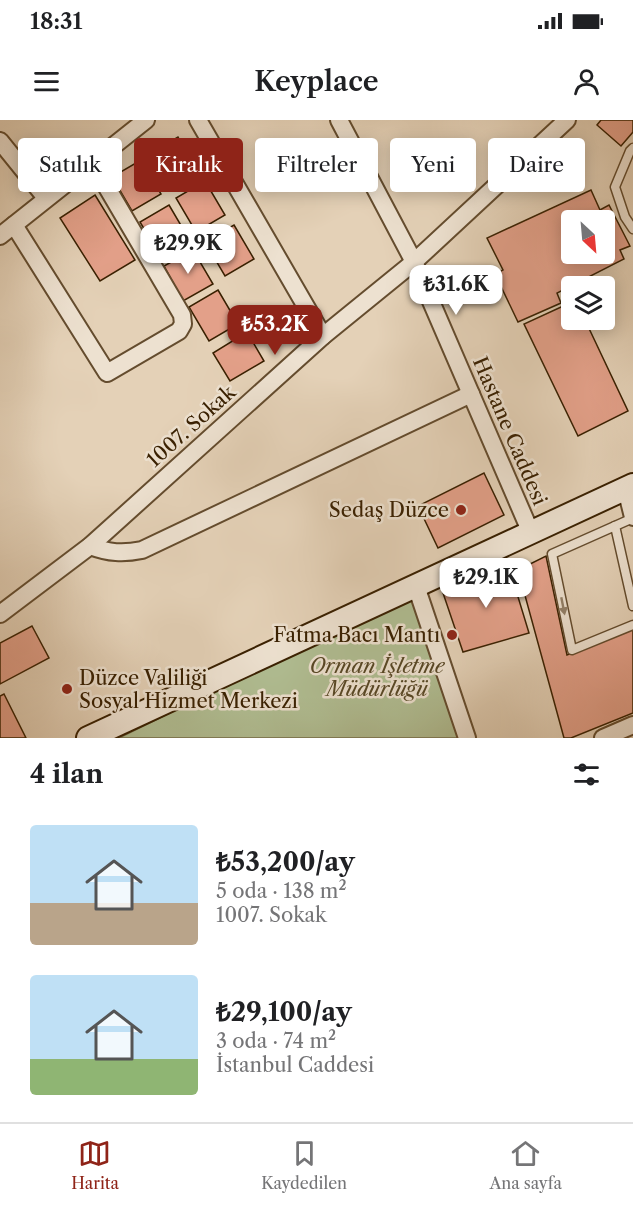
<!DOCTYPE html>
<html lang="tr">
<meta charset="utf-8">
<style>
:root{--surface:#fff;--page:#f2f2f2;--text:#202124;--muted:#757577;--line:#e0e0e0;--accent:#8f2418}
body{margin:0;font-family:"Libre Caslon Text",serif;background:var(--page);color:var(--text);height:100vh;display:flex;flex-direction:column;font-size:22px;white-space:nowrap}
*{box-sizing:border-box;margin:0}
p{font-size:20px;color:var(--muted)}
.icon{flex:none;width:33px;height:33px;fill:none;stroke:currentColor;stroke-width:2;stroke-linecap:round;stroke-linejoin:round}
.map{position:relative;height:618px;overflow:hidden}
.panel{display:flex;flex-direction:column;background:var(--surface);flex:1}
.panel>*{flex:none}
.guide{position:absolute;left:18px;top:18px;width:597px;height:54px;display:flex;gap:12px}
.needle{width:39px;rotate:154deg}
.buttons{position:absolute;left:561px;top:90px;display:grid;gap:12px}
.buttons a{display:grid;place-items:center;width:54px;height:54px;border-radius:6px;background:var(--surface);box-shadow:0 3px 15px #0003;font-size:30px}
.price{position:absolute;translate:-50% -51px;padding:0 14px;border-radius:12px;background:#fff;color:#222;font-size:20px;line-height:39px;filter:drop-shadow(0 2px 3px #0008)}
.price::after{content:'';position:absolute;left:50%;top:36px;width:18px;height:14px;margin-left:-9px;background:inherit;clip-path:polygon(0 0,100% 0,50% 100%)}
.price.active{background:var(--accent);color:#fff}
ul{padding:0;list-style:none}
li{display:flex;align-items:center;gap:18px;height:150px;padding:0 30px}
li span{display:grid;place-items:center;flex:none;width:168px;height:120px;border-radius:6px;color:#555}
li>.icon{margin-inline-start:auto}
span .icon{width:72px;height:72px;fill:#fffc;stroke-width:1}
li b{font-size:26px}
h2{display:flex;justify-content:space-between;align-items:center;height:72px;padding:0 30px;font-size:26px}
.pill{padding:0 21px;border-radius:6px;background:var(--surface);box-shadow:0 3px 15px #0003;font-size:21px;line-height:54px}
.pill.active{background:var(--accent);color:#fff}
.status{display:flex;justify-content:space-between;align-items:center;height:42px;padding:0 30px;background:var(--surface);direction:ltr}
.status svg{height:16px;fill:currentColor}
header{display:flex;justify-content:space-between;align-items:center;height:78px;padding:0 30px;background:var(--surface);font-size:27px;font-weight:600}
.dock{display:flex;justify-content:space-around;align-items:center;height:84px;border-top:2px solid var(--line);background:var(--surface);font-size:16px;color:var(--muted)}
.dock a{display:grid;justify-items:center;gap:3px}
.dock .active{color:var(--accent)}
.map>svg:first-child{display:block}
</style>
<div class="status"><b>18:31</b><svg viewBox="0 0 49 12"><path d="M0 12V9h3v3zM5 12V6h3v6zM10 12V3h3v9zM15 12V0h3v12zM26 1h20v11H26zM47 4h2v5h-2z"/></svg></div>
<header><svg class="icon" aria-label="menu" viewBox="0 0 24 24"><path d="M4 6h16M4 12h16M4 18h16"/></svg>Keyplace<svg class="icon" aria-label="person" viewBox="0 0 24 24"><circle cx="12" cy="8" r="4"/><path d="M4 21q1-7 8-7t8 7"/></svg></header>
<div class="map">
<svg width="633" height="618" viewBox="0 0 633 618">
<rect width="100%" height="100%" fill="#e4d1b7"/>
<filter id="stains"><feTurbulence type="fractalNoise" baseFrequency=".00333" numOctaves="4"/><feColorMatrix values="0 0 0 0 .2 0 0 0 0 .09 0 0 0 0 .02 0 0 0 .5 -.17"/></filter>
<radialGradient id="worn" r=".72"><stop offset=".6" stop-color="#630" stop-opacity="0"/><stop offset="1" stop-color="#630" stop-opacity=".3"/></radialGradient>
<!-- green -->
<polygon fill="#b0bd92" stroke="#746e4a" stroke-width="1.5" points="412,474 461,618 119,618"/>
<!-- building -->
<g fill="#e3a089" stroke="#392001" stroke-width="1.5" fill-rule="evenodd">
<polygon points="601,0 633,0 633,12 621,26 597,5"/>
<polygon points="178,17 197,51 168,68 149,34"/>
<polygon points="141,40 161,74 132,91 112,57"/>
<polygon points="205,61 225,95 196,112 176,78"/>
<path d="M591,70L600,90L609,85L630,126L620,130L624,139L557,173L561,183L518,202L495,154L503,150L487,118ZM572,100H604V134H572Z"/>
<polygon points="95,75 135,140 100,161 60,98"/>
<polygon points="169,85 189,119 160,136 140,102"/>
<polygon points="234,105 254,139 225,156 205,122"/>
<polygon points="193,130 213,164 183,181 164,146"/>
<polygon points="218,170 238,204 209,221 189,187"/>
<polygon points="572,182 572,200 585,200 628,291 578,316 524,204"/>
<polygon points="247,212 264,241 230,261 213,233"/>
<polygon points="484,353 504,395 438,428 418,386"/>
<polygon points="546,436 567,535 633,509 633,593 571,618 564,618 518,450"/>
<polygon points="508,444 529,513 463,532 442,470"/>
<polygon points="32,506 49,538 0,564 0,523"/>
<polygon points="4,574 26,618 0,618 0,576"/>
</g>
<g fill="none" stroke-linecap="round" stroke-linejoin="round">
<defs>
<g id="lane">
<polyline points="633,28 630,31 615,67 625,97 633,109"/>
<polyline points="633,398 552,434 572,530 633,505"/>
<polyline points="615,406 633,486"/>
</g>
<g id="street">
<polyline points="198,0 323,216"/>
<polyline points="339,0 414,142 531,413"/>
<polyline points="0,21 46,78"/>
<polyline points="14,105 107,253 179,211 183,204 182,195 92,42"/>
<polyline points="0,116 146,0"/>
<polyline points="626,369 633,397"/>
<path d="M90,426C109,433 123,434 142,430L471,274"/>
<polyline points="416,466 467,618"/>
<polyline points="0,494 90,426 323,216 414,142 567,0"/>
<polyline points="603,618 633,605"/>
</g>
<polyline id="secondary" points="88,618 633,365"/>
</defs>
<!-- lane casing -->
<use href="#lane" stroke="#644c2e" stroke-width="11"/>
<!-- street casing -->
<use href="#street" stroke="#644c2e" stroke-width="20"/>
<!-- secondary casing -->
<use href="#secondary" stroke="#392001" stroke-width="26"/>
<!-- lane -->
<use href="#lane" stroke="#ede1d0" stroke-width="8"/>
<!-- street -->
<use href="#street" stroke="#ede1d0" stroke-width="16"/>
<!-- secondary -->
<use href="#secondary" stroke="#ede1d0" stroke-width="22"/>
</g>
<!-- one-way arrows -->
<defs><path id="oneway-solid" d="M-6-.8H1V-3.2L6.5 0L1 3.2V.8H-6Z" transform="scale(1.5)"/></defs>
<use fill="#938068" href="#oneway-solid" transform="translate(563 486) rotate(79)"/>
<!-- markers -->
<g fill="#8f2418" stroke="#ede1d0" stroke-width="2">
<circle cx="461" cy="390" r="6"/>
<circle cx="452" cy="515" r="6"/>
<circle cx="67" cy="569" r="6"/>
</g>
<g text-anchor="middle" stroke-width="5" stroke-linejoin="round" paint-order="stroke">
<!-- street labels -->
<g font-size="20" fill="#392001" stroke="#ede1d0">
<text transform="translate(191 306) rotate(-42)" y="7">1007. Sokak</text>
<text transform="translate(510 311) rotate(67)" y="7">Hastane Caddesi</text>
</g>
<!-- poi labels -->
<g font-size="20" fill="#392001" stroke="#ede1d0" text-anchor="end">
<text x="449" y="397">Sedaş Düzce</text>
<text x="440" y="522">Fatma Bacı Mantı</text>
<text x="79" y="565" text-anchor="start">Düzce Valiliği<tspan x="79" dy="23">Sosyal Hizmet Merkezi</tspan></text>
</g>
<!-- park labels -->
<g font-size="20" font-style="italic" fill="#574725" stroke="#ede1d0">
<text x="377" y="553">Orman İşletme<tspan x="377" dy="23">Müdürlüğü</tspan></text>
</g>
</g>
<rect width="100%" height="100%" filter="url(#stains)"/>
<rect width="100%" height="100%" fill="url(#worn)"/>
</svg>
<div class="buttons">
<a><svg class="needle" viewBox="-14 -14 28 28"><path d="M0-13l5 13h-10z" fill="#e53935"/><path d="M0 13l5-13h-10z" fill="#757577"/></svg></a>
<a><svg class="icon" aria-label="layers" viewBox="0 0 24 24"><path d="M12 4l9 5-9 5-9-5zM3 14l9 5 9-5"/></svg></a>
</div>
<b class="price" style="left:188px;top:155px">₺29.9K</b>
<b class="price" style="left:456px;top:196px">₺31.6K</b>
<b class="price active" style="left:275px;top:236px">₺53.2K</b>
<b class="price" style="left:486px;top:489px">₺29.1K</b>
<div class="guide">
<a class="pill">Satılık</a>
<a class="pill active">Kiralık</a>
<a class="pill">Filtreler</a>
<a class="pill">Yeni</a>
<a class="pill">Daire</a>
</div>
</div>
<section class="panel">
<h2>4 ilan<svg class="icon" aria-label="filters" viewBox="0 0 24 24"><path d="M4 7h16M4 17h16"/><circle cx="9" cy="7" r="2"/><circle cx="15" cy="17" r="2"/></svg></h2>
<ul>
<li><span style="background:linear-gradient(#bfe0f5 65%,#b9a48a 0)"><svg class="icon" aria-label="home" viewBox="0 0 24 24"><path d="M3 11l9-7 9 7M6 9v11h12V9"/></svg></span><div><b>₺53,200/ay</b><p>5 oda · 138 m²</p><p>1007. Sokak</p></div></li>
<li><span style="background:linear-gradient(#bfe0f5 70%,#8fb573 0)"><svg class="icon" aria-label="home" viewBox="0 0 24 24"><path d="M3 11l9-7 9 7M6 9v11h12V9"/></svg></span><div><b>₺29,100/ay</b><p>3 oda · 74 m²</p><p>İstanbul Caddesi</p></div></li>
</ul>
</section>
<nav class="dock">
<a class="active"><svg class="icon" aria-label="map" viewBox="0 0 24 24"><path d="M3 6l6-2 6 2 6-2v14l-6 2-6-2-6 2zM9 4v14M15 6v14"/></svg>Harita</a>
<a><svg class="icon" aria-label="saved" viewBox="0 0 24 24"><path d="M7 4h10v16l-5-4-5 4z"/></svg>Kaydedilen</a>
<a><svg class="icon" aria-label="home" viewBox="0 0 24 24"><path d="M3 11l9-7 9 7M6 9v11h12V9"/></svg>Ana sayfa</a>
</nav>
